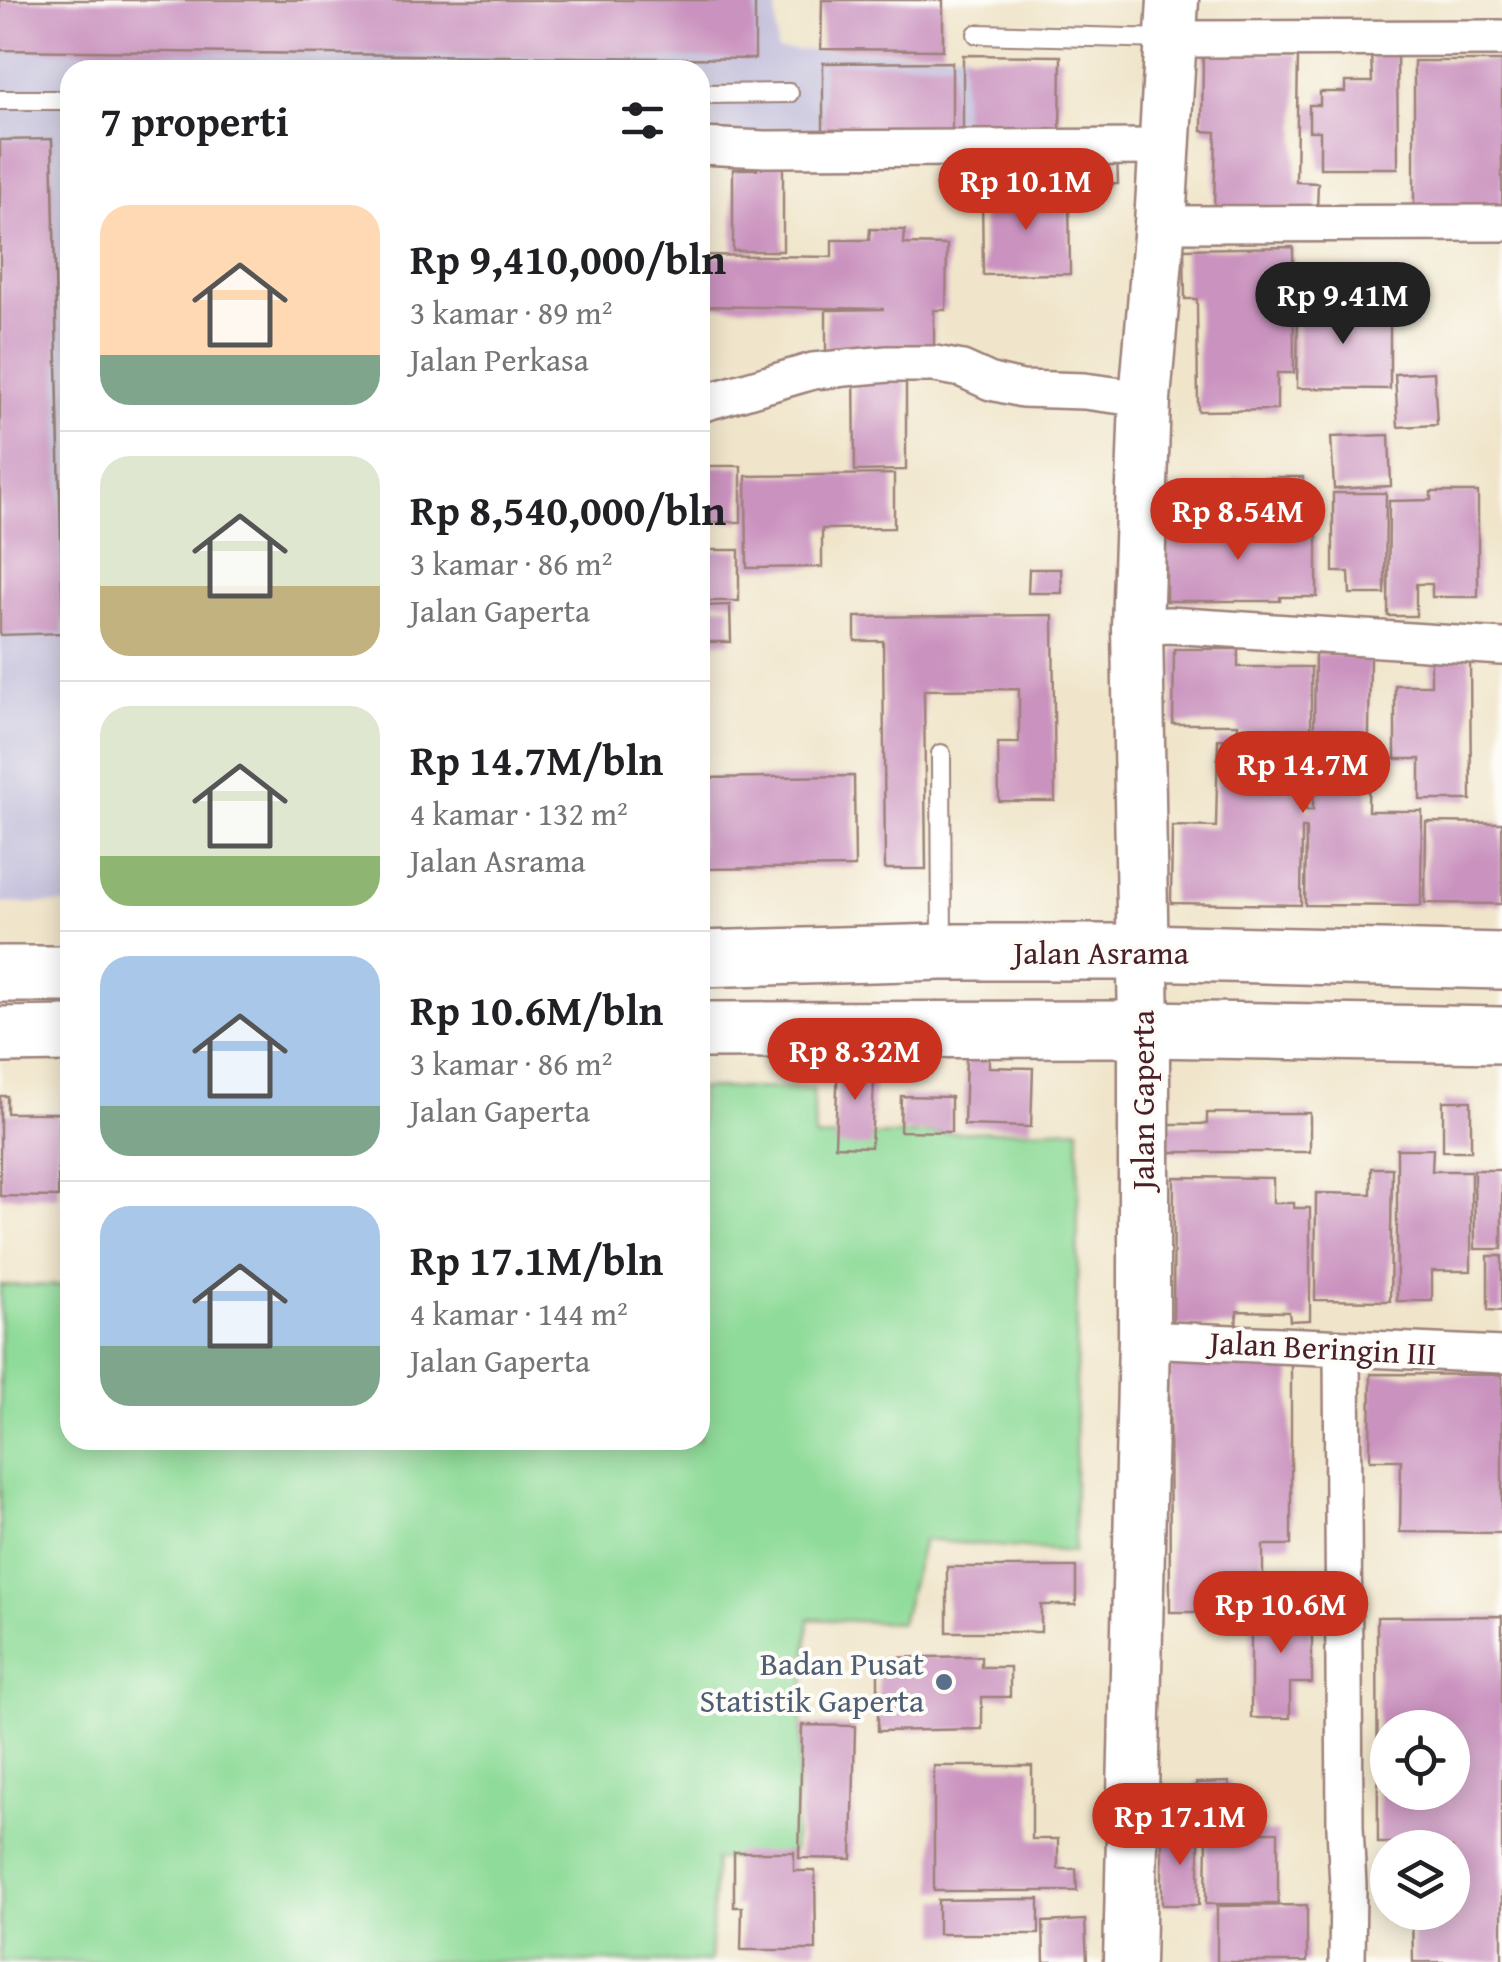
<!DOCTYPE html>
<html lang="id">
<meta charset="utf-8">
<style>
:root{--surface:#fff;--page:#f2f2f2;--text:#202124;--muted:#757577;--line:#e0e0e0;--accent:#c8321e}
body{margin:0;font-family:"Gentium Book Plus",serif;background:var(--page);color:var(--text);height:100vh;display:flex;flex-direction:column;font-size:38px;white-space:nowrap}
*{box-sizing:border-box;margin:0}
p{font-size:32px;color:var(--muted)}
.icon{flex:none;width:55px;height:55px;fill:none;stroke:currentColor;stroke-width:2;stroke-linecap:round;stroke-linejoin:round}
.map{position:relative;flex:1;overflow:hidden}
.side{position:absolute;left:60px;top:60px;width:650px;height:1390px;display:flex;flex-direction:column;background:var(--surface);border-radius:30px;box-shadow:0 5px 25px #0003}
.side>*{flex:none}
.controls{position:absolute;left:1370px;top:1710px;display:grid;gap:20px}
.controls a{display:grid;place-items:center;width:100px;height:100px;border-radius:50%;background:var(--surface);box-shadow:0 5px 25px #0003;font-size:50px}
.price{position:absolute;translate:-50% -85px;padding:0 22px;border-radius:35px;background:var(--accent);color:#fff;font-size:32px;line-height:65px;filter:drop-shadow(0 2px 5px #0008)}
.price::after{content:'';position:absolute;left:50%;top:60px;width:30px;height:22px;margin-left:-15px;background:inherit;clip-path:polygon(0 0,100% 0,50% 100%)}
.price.on{background:#222;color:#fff}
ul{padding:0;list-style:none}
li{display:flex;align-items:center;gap:30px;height:250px;padding:0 40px}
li+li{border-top:2px solid var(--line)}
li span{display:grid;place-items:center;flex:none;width:280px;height:200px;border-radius:30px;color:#555}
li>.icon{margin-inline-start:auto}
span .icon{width:120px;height:120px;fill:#fffc;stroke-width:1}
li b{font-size:42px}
h2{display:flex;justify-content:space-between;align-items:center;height:120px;padding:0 40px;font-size:42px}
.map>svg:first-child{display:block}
</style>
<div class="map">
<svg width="1502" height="1962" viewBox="0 0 1502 1962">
<rect width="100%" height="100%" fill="#fdfcf7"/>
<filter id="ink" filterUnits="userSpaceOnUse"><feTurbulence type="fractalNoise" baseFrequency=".01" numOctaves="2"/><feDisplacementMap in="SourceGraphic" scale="20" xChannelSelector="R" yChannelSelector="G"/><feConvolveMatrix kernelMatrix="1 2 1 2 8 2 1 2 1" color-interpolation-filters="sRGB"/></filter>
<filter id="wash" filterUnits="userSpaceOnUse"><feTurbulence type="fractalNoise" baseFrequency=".0048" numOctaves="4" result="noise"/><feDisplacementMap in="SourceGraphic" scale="40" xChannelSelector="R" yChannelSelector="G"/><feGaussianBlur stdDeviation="2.25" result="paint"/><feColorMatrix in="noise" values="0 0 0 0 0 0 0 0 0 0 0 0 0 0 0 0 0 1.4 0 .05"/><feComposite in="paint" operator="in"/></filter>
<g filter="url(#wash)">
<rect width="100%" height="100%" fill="#f0e5ca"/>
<!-- industrial -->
<polygon fill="#c4c0db" points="0,0 776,0 777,50 969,52 970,141 700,136 700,70 70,70 70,904 0,903"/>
<!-- green -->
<polygon fill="#8fdb99" stroke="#6c7d62" stroke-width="2.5" points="700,1088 813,1089 815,1138 1079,1128 1074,1552 923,1540 901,1623 809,1619 793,1852 715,1860 710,1962 0,1962 0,1285 70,1286 70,1440 700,1440"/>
<g id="blocks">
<!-- building -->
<g fill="#ca93bf" fill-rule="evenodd">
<polygon points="0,0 755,0 755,59 0,50"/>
<polygon points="822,0 943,0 943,50 821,49"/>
<polygon points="1371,50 1397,50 1398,168 1320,168 1320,131 1309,131 1309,105 1320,105 1320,92 1345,92 1345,82 1372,82"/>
<polygon points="1203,52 1298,54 1296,182 1318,183 1317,211 1214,209 1216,132 1202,131"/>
<polygon points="963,55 1061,56 1060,136 963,134"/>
<polygon points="1414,61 1502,61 1502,211 1414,210"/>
<polygon points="952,62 952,136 823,136 823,63"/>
<polygon points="52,139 63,633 0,635 0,140"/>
<polygon points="1004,153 1117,153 1118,184 1004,185"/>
<polygon points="757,158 783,158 783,251 733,251 733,169 757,169"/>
<polygon points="1069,192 1070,274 983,275 982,193"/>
<polygon points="870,229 905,230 904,244 947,245 946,310 934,310 934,362 826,363 826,310 884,309 700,306 700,255 832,257 832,240 869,240"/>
<polygon points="1293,247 1294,373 1277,373 1277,410 1198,411 1197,299 1185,299 1184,249"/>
<polygon points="1298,301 1363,302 1362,312 1390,313 1390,389 1297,388"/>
<polygon points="854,368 906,368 906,470 855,471"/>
<polygon points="1434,372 1437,425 1398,427 1395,374"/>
<polygon points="1389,435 1391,486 1334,489 1331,437"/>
<rect x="700" y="466" width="41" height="56"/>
<polygon points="894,474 894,528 822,529 822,567 747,568 746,476"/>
<polygon points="1234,477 1303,477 1304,519 1234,519"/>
<polygon points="1431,492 1478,492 1478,597 1432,597 1432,584 1416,584 1416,616 1388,616 1389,501 1431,500"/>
<polygon points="1333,493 1386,493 1385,594 1350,594 1349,572 1333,572"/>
<polygon points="1166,522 1243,522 1243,529 1280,529 1280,535 1317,535 1317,597 1280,597 1280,601 1166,601"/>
<rect x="700" y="550" width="39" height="51"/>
<polygon points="1029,569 1061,569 1062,593 1028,593"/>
<polygon points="730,605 731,642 700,642 700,606"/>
<polygon points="1053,615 1055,801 999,801 998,743 1019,743 1019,689 924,690 926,869 885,869 883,641 855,641 855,617"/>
<polygon points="1174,649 1238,649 1238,667 1311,667 1311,733 1238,733 1238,724 1173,724"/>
<polygon points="1315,654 1370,655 1368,811 1422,811 1421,906 1305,905 1306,828 1302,828 1301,905 1171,903 1172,826 1216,827 1218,739 1307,740 1306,810 1313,810"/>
<polygon points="1431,657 1470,657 1471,800 1420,800 1420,759 1395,759 1395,685 1431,685"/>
<polygon points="854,776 855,867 700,869 700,778"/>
<polygon points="1426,822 1502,823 1502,904 1425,903"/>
<polygon points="966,1054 989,1055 989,1067 1033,1068 1031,1127 964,1125"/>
<polygon points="838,1059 875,1060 871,1147 835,1146"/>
<polygon points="0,1096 7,1096 7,1113 59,1113 58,1197 0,1196"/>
<polygon points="901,1096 951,1097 951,1132 900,1131"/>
<rect x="1443" y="1101" width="28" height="50"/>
<polygon points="1207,1113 1310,1113 1310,1152 1161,1152 1160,1124 1207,1124"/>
<polygon points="1397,1149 1433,1149 1432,1171 1471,1171 1471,1271 1432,1271 1432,1301 1397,1301"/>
<polygon points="1371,1168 1392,1168 1390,1301 1315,1300 1316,1193 1371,1194"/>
<polygon points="1474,1170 1502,1170 1502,1249 1475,1249"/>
<polygon points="1174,1177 1273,1178 1273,1203 1294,1203 1294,1208 1310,1208 1310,1320 1290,1321 1289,1312 1237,1311 1236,1327 1173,1327"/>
<polygon points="1488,1256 1502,1256 1502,1311 1488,1310"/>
<polygon points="1291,1347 1291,1545 1263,1545 1263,1612 1170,1612 1169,1348"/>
<polygon points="1371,1374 1502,1375 1502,1533 1400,1532 1401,1460 1370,1460"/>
<polygon points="947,1567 1076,1567 1076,1605 1041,1605 1041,1632 947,1632"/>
<polygon points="1312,1596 1312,1683 1290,1683 1290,1718 1251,1718 1251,1624 1270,1624 1270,1597"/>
<path d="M1502,1616V1962H1413L1412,1912H1452V1848H1412V1843H1378L1377,1617ZM1388,1728H1452V1792H1388Z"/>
<polygon points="981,1656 981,1667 1010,1667 1010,1697 982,1697 982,1729 878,1731 878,1658"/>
<polygon points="802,1725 855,1726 852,1859 799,1858"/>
<polygon points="934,1766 1032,1766 1032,1839 1058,1839 1058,1869 1076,1869 1077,1891 934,1891"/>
<polygon points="1229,1782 1230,1828 1161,1829 1161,1804 1196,1803 1196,1783"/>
<rect x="1162" y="1832" width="37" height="73"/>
<polygon points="1207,1832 1278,1832 1278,1904 1206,1904"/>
<polygon points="734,1852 794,1852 794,1871 815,1871 816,1950 741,1950 742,1907 734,1907"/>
<polygon points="1039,1899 1039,1934 938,1934 938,1900"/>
<polygon points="1307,1905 1307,1962 1217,1962 1217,1906"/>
<polygon points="1085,1920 1087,1962 1044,1962 1043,1922"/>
</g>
</g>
</g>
<g filter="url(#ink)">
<use href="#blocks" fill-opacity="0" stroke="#9d827a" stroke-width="2.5"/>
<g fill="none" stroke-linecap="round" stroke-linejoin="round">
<defs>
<g id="lane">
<polyline points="977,34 1166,39"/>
<polyline points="700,94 789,93"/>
<polyline points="0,100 70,100"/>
<polyline points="941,754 942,949"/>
</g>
<g id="street">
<polyline points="1172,39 1502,38"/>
<polyline points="700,146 765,149 1164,147"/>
<polyline points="1160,224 1502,223"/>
<polyline points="700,404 813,371 888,364 935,364 962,369 991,382 1022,389 1084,391 1145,399"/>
<polyline points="1137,627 1169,625 1502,647"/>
<polyline points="1144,1339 1502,1355"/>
<polyline points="1342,1349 1345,1827 1348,1885 1347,1962"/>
</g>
<polyline id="secondary" points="1129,1962 1144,1339 1144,1029 1137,627 1145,399 1160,224 1173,0"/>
<g id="highway">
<polyline points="700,959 942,952 1141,952 1502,961"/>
<polyline points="0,974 70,974"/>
<polyline points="700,1030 1144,1029 1502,1035"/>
<polyline points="0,1035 70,1034"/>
</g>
</defs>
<!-- lane casing -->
<use href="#lane" stroke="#9d827a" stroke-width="22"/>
<!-- street casing -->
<use href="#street" stroke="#9d827a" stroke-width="40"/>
<!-- secondary casing -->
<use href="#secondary" stroke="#9d827a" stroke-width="55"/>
<!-- highway casing -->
<use href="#highway" stroke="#9d827a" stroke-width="60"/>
<!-- lane -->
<use href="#lane" stroke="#fff" stroke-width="18"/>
<!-- street -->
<use href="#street" stroke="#fff" stroke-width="35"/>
<!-- secondary -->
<use href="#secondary" stroke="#fff" stroke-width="50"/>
<!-- highway -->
<use href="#highway" stroke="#fff" stroke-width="55"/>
</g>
</g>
<!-- markers -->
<circle fill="#5c6f8a" stroke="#fdfcf7" stroke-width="4" cx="944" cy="1682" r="10"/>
<g text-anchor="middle" stroke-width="8" stroke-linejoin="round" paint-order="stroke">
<!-- street labels -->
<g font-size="32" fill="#4a1f2b" stroke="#fdfcf7">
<text x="1101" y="964">Jalan Asrama</text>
<text transform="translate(1143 1100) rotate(-90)" y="11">Jalan Gaperta</text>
<text transform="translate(1323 1348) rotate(3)" y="11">Jalan Beringin III</text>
</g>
<!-- service labels -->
<g font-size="32" fill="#4e5e75" stroke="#fdfcf7" text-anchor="end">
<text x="924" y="1675">Badan Pusat<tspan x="924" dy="37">Statistik Gaperta</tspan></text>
</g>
</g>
</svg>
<div class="controls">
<a><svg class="icon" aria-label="locate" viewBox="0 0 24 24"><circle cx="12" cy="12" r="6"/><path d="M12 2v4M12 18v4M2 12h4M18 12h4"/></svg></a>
<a><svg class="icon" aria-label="layers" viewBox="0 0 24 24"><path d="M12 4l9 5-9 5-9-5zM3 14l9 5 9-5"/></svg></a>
</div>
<b class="price" style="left:1026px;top:233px">Rp 10.1M</b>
<b class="price on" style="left:1343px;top:347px">Rp 9.41M</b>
<b class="price" style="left:1238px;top:563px">Rp 8.54M</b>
<b class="price" style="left:1303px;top:816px">Rp 14.7M</b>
<b class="price" style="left:855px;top:1103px">Rp 8.32M</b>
<b class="price" style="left:1281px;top:1656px">Rp 10.6M</b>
<b class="price" style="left:1180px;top:1868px">Rp 17.1M</b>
<section class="side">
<h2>7 properti<svg class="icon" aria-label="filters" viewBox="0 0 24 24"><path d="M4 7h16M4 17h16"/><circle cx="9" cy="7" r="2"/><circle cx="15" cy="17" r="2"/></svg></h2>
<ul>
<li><span style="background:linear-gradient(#ffd9b3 75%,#7fa58c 0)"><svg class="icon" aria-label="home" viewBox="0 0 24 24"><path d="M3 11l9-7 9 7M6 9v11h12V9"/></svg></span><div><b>Rp 9,410,000/bln</b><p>3 kamar · 89 m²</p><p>Jalan Perkasa</p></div></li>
<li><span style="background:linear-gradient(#dfe7d0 65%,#c2b280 0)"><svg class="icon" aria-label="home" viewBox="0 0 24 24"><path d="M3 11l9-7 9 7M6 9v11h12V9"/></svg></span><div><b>Rp 8,540,000/bln</b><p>3 kamar · 86 m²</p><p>Jalan Gaperta</p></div></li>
<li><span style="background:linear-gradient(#dfe7d0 75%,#8fb573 0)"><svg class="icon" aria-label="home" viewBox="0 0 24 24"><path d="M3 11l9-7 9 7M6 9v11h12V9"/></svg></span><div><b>Rp 14.7M/bln</b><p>4 kamar · 132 m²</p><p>Jalan Asrama</p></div></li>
<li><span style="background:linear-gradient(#a9c7e8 75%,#7fa58c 0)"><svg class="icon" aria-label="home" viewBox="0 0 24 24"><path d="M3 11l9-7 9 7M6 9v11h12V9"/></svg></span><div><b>Rp 10.6M/bln</b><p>3 kamar · 86 m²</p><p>Jalan Gaperta</p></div></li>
<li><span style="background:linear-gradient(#a9c7e8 70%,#7fa58c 0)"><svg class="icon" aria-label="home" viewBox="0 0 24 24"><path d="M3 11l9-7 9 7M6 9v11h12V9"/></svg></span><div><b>Rp 17.1M/bln</b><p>4 kamar · 144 m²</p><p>Jalan Gaperta</p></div></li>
</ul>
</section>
</div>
